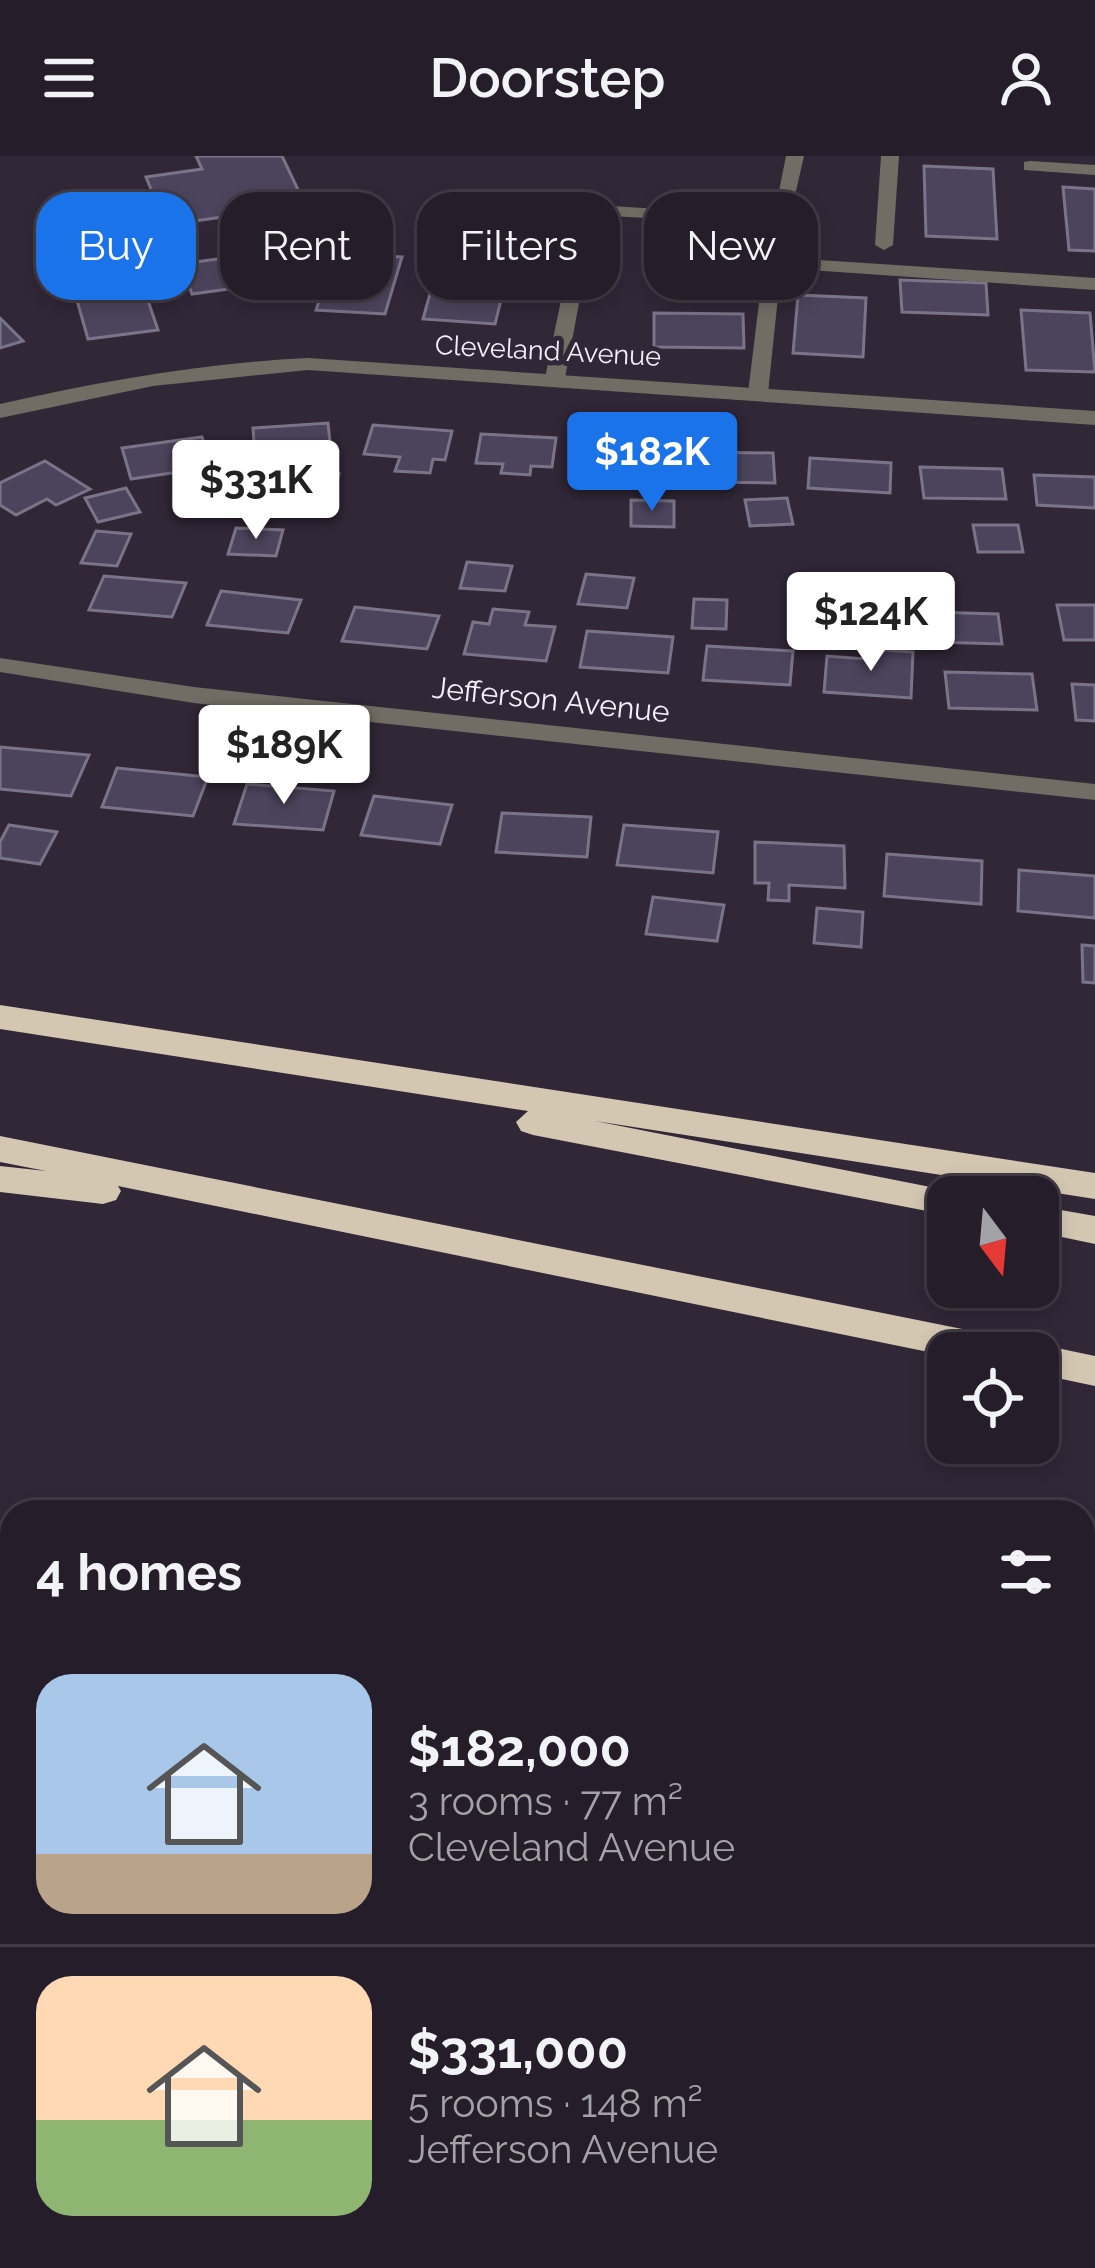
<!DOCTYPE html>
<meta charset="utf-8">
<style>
:root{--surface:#251d29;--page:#312a35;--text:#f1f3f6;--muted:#a3a2a8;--line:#423b46;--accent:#1a73e8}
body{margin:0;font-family:Raleway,sans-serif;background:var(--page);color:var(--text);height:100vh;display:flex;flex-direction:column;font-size:45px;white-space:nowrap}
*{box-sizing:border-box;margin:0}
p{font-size:39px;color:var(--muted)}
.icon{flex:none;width:66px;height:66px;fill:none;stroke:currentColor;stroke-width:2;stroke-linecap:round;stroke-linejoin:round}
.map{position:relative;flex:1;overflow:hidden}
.sheet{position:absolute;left:0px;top:1344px;width:1095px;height:768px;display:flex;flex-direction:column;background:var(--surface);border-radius:36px 36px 0 0;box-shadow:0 6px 18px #0003,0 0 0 3px var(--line)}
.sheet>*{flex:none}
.banner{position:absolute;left:36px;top:36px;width:1023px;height:108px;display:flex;gap:24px}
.needle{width:78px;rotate:164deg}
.buttons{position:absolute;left:927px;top:1020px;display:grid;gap:24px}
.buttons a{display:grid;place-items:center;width:132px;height:132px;border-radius:24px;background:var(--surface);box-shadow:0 6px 18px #0003,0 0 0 3px var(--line);font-size:60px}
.price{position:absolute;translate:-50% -102px;padding:0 27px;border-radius:12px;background:#fff;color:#222;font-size:39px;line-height:78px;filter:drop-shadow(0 3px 6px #0008)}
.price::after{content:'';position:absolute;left:50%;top:72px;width:36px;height:27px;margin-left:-18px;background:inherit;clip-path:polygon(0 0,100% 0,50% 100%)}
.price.active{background:var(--accent);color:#fff}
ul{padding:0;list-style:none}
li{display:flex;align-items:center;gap:36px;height:300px;padding:0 36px}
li+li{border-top:3px solid var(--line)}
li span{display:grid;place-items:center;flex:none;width:336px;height:240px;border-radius:36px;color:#555}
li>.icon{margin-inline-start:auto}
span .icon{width:144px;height:144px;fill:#fffc;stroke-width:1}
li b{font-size:51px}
h2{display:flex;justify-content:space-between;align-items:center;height:144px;padding:0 36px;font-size:51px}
.chip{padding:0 42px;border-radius:36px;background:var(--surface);box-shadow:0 6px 18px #0003,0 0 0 3px var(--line);font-size:42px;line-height:108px}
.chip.active{background:var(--accent);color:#fff}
header{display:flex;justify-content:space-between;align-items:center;height:156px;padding:0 36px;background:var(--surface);font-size:54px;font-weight:600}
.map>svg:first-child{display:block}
</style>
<header><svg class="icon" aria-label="menu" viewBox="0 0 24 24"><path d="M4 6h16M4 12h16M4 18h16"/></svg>Doorstep<svg class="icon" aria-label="person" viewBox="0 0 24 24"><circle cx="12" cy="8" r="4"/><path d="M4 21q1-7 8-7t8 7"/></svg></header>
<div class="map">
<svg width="1095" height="2112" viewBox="0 0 1095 2112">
<rect width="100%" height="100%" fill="#312737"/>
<!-- water -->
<polygon fill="#4c6877" points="1083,1397 1095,1400 1095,2112 0,2112 0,1795 12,1788 12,2100 1083,2100"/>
<!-- building -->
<g fill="#4c445c" stroke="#7a7488" stroke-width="3">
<polygon points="196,0 282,0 313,65 230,77 223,61 166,69 146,21 202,13"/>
<polygon points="924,10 993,13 997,83 926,80"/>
<polygon points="1063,31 1095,33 1095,95 1069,94"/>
<polygon points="444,87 516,91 509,117 492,116 487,135 503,136 495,168 423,163"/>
<polygon points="268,96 280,126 192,138 181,108"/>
<polygon points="335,98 402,101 385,158 316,154"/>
<polygon points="139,118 158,174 88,183 72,127"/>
<polygon points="900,124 986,127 988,159 902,156"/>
<polygon points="798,139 866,142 863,201 793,197"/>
<polygon points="1021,154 1090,157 1095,216 1026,214"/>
<polygon points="654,157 743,158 744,192 654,191"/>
<polygon points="0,162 23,185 0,192"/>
<polygon points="328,267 331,296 255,301 253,272"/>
<polygon points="373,269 452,275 445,304 433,303 430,317 395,315 400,301 364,298"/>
<polygon points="481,278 556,282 552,311 531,310 530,319 501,317 503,308 476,307"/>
<polygon points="202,281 212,311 131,323 122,292"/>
<polygon points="589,285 670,291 665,320 583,314"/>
<polygon points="696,296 773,297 775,327 697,326"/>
<polygon points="810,302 891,307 890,337 808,332"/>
<polygon points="45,305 90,333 56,349 47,343 16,359 0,349 0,327"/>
<polygon points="920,311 1002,313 1006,343 924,342"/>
<polygon points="290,315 339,318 331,346 280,342"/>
<polygon points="1034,319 1095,321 1095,352 1037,349"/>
<polygon points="126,332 140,356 98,366 85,342"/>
<polygon points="787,342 793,368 750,370 745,344"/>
<polygon points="631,344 674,345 674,371 631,370"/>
<polygon points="973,369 1018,369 1023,396 978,396"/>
<polygon points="236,372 283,374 276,400 228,398"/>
<polygon points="96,375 131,378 117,410 81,407"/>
<polygon points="467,406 512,410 505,435 460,432"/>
<polygon points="586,418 634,422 627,452 578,448"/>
<polygon points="104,420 186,427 172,461 89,454"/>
<polygon points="221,435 301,444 288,477 207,469"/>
<polygon points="694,443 727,444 726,473 692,472"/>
<polygon points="1057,449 1095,449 1095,484 1064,484"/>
<polygon points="355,451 439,460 427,493 342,485"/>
<polygon points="493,453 529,456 525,469 555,471 546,505 464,498 473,466 489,468"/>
<polygon points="932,456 998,458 1002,488 934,486"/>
<polygon points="587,475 673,481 668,517 580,511"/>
<polygon points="707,490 793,495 790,529 703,524"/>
<polygon points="867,493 913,496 911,542 824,536 827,500 866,503"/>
<polygon points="945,516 1032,518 1037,554 949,552"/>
<polygon points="1072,528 1095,529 1095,565 1076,564"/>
<polygon points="0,591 89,599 71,640 0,633"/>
<polygon points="117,612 208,621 193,660 102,651"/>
<polygon points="247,628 334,635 323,674 234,668"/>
<polygon points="374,640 452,649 440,688 361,679"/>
<polygon points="502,657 591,661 587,701 496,696"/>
<polygon points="9,669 57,676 40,708 0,702 0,686"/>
<polygon points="624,669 718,676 713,717 617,709"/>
<polygon points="755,686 844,690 845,732 789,729 789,745 768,744 769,727 755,727"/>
<polygon points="887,698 982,705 981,748 884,740"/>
<polygon points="1019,714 1095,720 1095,762 1018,755"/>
<polygon points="653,741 724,749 717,785 646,778"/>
<polygon points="817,752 863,756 861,791 814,787"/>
<polygon points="1082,789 1095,790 1095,827 1083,826"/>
</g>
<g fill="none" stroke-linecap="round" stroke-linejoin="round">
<!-- lane -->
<g fill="#726d64" fill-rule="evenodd">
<polygon points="786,0 804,0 788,70 611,60 602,55 611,50 774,60"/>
<polygon points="881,0 899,0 893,89 884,94 875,89"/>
<polygon points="1030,5 1095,9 1095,19 1024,14 1024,6"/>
<polygon points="773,101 1095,122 1095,134 781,112 768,237 758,243 748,237 764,106"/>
<polygon points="577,105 586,110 565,222 555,228 545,222 568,110"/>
</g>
<!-- street -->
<g fill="#726d64" fill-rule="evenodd">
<path d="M308,202L1095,255V269L308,214L153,230L0,262V248C102,225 203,207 308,202Z"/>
<polygon points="0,502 194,531 1095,628 1095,644 194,547 0,516"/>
</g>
<!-- highway -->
<g fill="#d3c7b2" fill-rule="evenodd">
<polygon points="0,849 1095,1017 1095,1043 595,965 961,1037 963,1041 948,1041 948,1059 533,979 521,975 516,966 528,955 0,873"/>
<polygon points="0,980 1007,1182 1020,1187 1024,1194 1038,1188 1095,1200 1095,1230 1038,1218 1038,1197 948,1200 118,1030 121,1035 116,1044 103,1048 0,1036 0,1010 46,1015 0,1006"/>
<polygon points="1038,1050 1095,1060 1095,1088 1038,1076"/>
</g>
</g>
<g text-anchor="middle" stroke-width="10" stroke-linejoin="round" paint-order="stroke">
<!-- far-street labels -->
<g font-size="27" fill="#f6effa" stroke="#312737">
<text transform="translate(548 195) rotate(3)" y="9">Cleveland Avenue</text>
</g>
<!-- street labels -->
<g font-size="30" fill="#f6effa" stroke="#312737">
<text transform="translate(551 544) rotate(6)" y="10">Jefferson Avenue</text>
</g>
</g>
</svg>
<div class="buttons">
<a><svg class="needle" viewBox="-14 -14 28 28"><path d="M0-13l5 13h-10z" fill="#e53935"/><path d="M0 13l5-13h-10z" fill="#a3a2a8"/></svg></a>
<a><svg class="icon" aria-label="locate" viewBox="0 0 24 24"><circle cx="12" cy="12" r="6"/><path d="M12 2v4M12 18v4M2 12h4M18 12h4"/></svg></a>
</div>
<b class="price active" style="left:652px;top:358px">$182K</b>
<b class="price" style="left:256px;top:386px">$331K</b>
<b class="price" style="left:871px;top:518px">$124K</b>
<b class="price" style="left:284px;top:651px">$189K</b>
<div class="banner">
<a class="chip active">Buy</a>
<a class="chip">Rent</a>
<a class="chip">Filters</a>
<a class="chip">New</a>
</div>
<section class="sheet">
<h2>4 homes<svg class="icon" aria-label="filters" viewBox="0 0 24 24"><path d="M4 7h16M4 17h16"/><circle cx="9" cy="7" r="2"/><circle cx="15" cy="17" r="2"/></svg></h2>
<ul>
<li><span style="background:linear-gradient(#a9c7e8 75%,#b9a48a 0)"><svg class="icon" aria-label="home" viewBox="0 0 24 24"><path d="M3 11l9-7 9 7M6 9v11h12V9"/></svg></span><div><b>$182,000</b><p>3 rooms · 77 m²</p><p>Cleveland Avenue</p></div></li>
<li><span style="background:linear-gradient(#ffd9b3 60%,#8fb573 0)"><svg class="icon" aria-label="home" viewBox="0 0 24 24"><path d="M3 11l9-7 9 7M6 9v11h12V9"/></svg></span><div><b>$331,000</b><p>5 rooms · 148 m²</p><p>Jefferson Avenue</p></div></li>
</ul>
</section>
</div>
